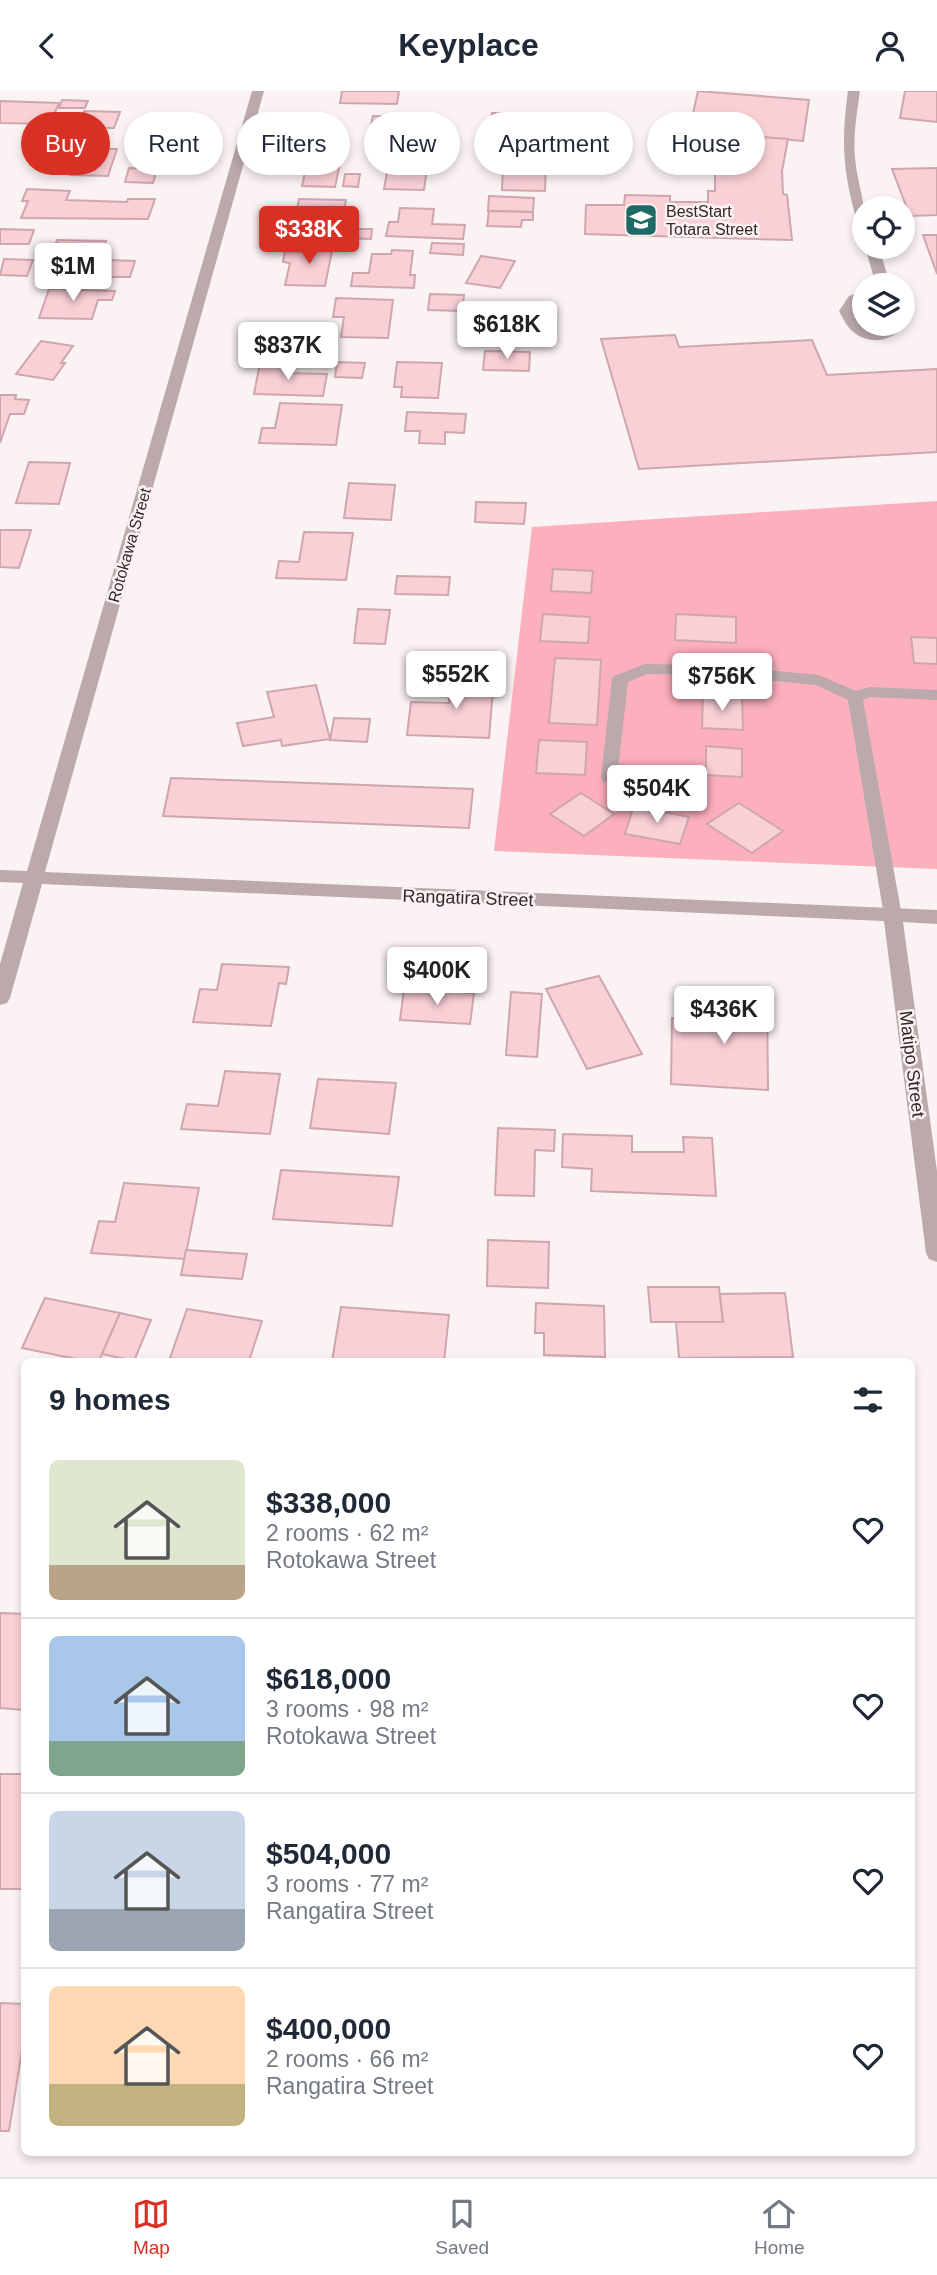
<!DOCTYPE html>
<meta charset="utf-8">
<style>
:root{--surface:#fff;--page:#f2f2f3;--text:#1f2937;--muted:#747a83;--line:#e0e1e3;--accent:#d93025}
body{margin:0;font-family:Helvetica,sans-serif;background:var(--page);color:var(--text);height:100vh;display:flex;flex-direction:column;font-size:26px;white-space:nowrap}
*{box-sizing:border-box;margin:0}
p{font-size:23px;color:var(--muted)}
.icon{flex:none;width:38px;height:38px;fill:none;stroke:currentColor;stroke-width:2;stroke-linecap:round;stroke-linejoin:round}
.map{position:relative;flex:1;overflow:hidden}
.drawer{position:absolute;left:21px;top:1267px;width:894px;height:798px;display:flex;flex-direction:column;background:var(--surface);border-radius:10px;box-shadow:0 4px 10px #0003}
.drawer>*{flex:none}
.banner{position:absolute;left:21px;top:21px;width:896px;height:63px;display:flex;gap:14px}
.controls{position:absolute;left:852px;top:105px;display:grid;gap:14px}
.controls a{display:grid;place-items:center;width:63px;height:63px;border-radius:50%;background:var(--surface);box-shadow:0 4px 10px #0003;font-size:35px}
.price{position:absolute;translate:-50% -60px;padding:0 16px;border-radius:7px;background:#fff;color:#222;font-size:23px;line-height:46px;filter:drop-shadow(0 2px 4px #0008)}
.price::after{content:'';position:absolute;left:50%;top:42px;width:21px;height:16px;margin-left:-10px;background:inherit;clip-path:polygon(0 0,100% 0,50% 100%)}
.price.active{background:var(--accent);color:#fff}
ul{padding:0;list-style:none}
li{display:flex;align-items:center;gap:21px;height:175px;padding:0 28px}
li+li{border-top:2px solid var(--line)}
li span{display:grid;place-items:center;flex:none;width:196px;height:140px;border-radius:10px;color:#555}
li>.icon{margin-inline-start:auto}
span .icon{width:84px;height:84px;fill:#fffc;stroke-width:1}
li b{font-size:30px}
h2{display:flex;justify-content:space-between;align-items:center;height:84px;padding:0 28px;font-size:30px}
.tag{padding:0 24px;border-radius:32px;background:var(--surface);box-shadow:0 4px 10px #0003;font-size:24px;line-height:63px}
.tag.active{background:var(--accent);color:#fff}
header{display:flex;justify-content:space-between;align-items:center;height:91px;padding:0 28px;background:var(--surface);font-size:32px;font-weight:700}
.menu{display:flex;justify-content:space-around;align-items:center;height:98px;border-top:2px solid var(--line);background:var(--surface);font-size:19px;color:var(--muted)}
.menu a{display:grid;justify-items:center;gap:4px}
.menu .active{color:var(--accent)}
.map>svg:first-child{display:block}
</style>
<header><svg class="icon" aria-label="back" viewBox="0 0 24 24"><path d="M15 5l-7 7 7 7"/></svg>Keyplace<svg class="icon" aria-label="person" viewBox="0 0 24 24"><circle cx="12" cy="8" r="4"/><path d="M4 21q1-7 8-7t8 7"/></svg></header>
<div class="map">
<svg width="937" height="2086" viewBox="0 0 937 2086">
<rect width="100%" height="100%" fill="#fbf2f3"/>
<!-- green -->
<polygon fill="#fcafbd" points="937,410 937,778 494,760 532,436"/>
<!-- building -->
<g fill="#f9d0d6" stroke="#cea7ad" stroke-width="2">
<polygon points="342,0 399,0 397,13 340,12"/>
<polygon points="698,0 809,9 803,50 689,40"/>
<polygon points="905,0 937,0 937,31 900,27"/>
<polygon points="62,9 88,10 85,17 59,17"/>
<polygon points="0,10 59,12 50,33 0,32"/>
<polygon points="84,20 120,21 114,37 78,37"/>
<polygon points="492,22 528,23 527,34 491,33"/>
<polygon points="373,25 416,26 411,55 377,54 379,39 370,39"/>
<polygon points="689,40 788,48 782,80 783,103 787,104 792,149 585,143 586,114 624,114 625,104 670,105 670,111 708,111 708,100 715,100 715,78 678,76"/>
<polygon points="66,57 117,58 108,85 70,84 74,72 60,71"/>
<polygon points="304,67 341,68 335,96 302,95 306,77 301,77"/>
<polygon points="389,69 428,70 424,99 384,98"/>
<polygon points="524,71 546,71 545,100 502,99 503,74 524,74"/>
<polygon points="129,77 157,78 153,92 125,91"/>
<polygon points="937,77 937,124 910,125 892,78"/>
<polygon points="345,83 360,83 358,96 343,95"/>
<polygon points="27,98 70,100 66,109 127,111 128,108 155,108 148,128 21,127 28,110 22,110"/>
<polygon points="489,105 534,107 533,121 488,120"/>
<polygon points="299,108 346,109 340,141 300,140 305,118 297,118"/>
<polygon points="400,117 434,118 432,133 465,134 463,148 386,145 389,131 398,131"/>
<polygon points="489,120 533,121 533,129 522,129 521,136 487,135"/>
<polygon points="0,138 34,139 29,153 0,153"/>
<polygon points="347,138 372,138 371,148 345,147"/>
<polygon points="923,144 937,144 937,183"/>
<polygon points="57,149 106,150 101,166 92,165 85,185 44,184"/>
<polygon points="432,152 464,153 463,164 430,162"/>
<polygon points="311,155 333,155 325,195 285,194 290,172 283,171 285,160 310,161"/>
<polygon points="392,159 413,160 410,184 415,184 414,197 351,195 353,182 369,182 372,163 391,163"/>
<polygon points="481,165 515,170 500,197 466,192"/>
<polygon points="4,168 33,169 27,185 0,184"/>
<polygon points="110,169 135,170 130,186 105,186"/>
<polygon points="49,198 115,200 112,209 98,209 92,228 39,227"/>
<polygon points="430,203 464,204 462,220 428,219"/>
<polygon points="336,207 393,209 388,247 341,246 344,226 333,226"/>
<polygon points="494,226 526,227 525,246 460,241 461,228 493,232"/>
<polygon points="675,244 679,256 812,249 827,284 937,278 937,361 639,378 601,248"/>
<polygon points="41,250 73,255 61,272 65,272 53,289 16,283"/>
<polygon points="485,260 530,261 529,280 483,279"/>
<polygon points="337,271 365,272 362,287 335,286"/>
<polygon points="397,271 442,272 438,307 401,306 402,296 394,296"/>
<polygon points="260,272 289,273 287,282 327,283 323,305 254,303"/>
<polygon points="0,304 16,304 15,308 29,309 24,323 10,323 0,352"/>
<polygon points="280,312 342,314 336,354 259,352 262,337 275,337"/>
<polygon points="407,321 466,323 464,342 445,341 445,353 419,352 420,340 405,340"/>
<polygon points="29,371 70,372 59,413 16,412"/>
<polygon points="349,392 395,394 391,429 344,427"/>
<polygon points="476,411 526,412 524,433 475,431"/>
<polygon points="0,439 31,439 19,477 0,476"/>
<polygon points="304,441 353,442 346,489 276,487 279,470 299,471"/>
<polygon points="553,478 593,480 591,502 551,500"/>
<polygon points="397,485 450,486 448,504 395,503"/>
<polygon points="358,518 390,519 385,553 354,552"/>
<polygon points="543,523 590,526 588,552 540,550"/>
<polygon points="676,523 736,526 736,552 675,549"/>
<polygon points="911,546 937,547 937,573 914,572"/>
<polygon points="555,567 601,569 597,634 549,632"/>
<polygon points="451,585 494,587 489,647 407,644 411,611 449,612"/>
<polygon points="316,594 330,648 282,655 281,649 243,655 237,632 274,626 267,601"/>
<polygon points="703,604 742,606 743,639 702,637"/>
<polygon points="334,627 370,628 367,651 330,649"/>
<polygon points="539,649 587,651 585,684 536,682"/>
<polygon points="706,655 742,658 742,686 706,684"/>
<polygon points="171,687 473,698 469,737 163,725"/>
<polygon points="581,702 614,723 584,745 550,723"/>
<polygon points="739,712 783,740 752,762 707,733"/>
<polygon points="634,715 689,726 680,753 625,743"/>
<polygon points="222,873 289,876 286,893 279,892 271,935 193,931 200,898 217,899"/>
<polygon points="599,885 642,963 587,978 546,898"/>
<polygon points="404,898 474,902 470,933 400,929"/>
<polygon points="729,899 767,901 768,999 671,993 672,927 729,930"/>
<polygon points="511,901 542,903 537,966 506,964"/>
<polygon points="225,980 280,983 270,1043 181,1038 187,1013 218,1015"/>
<polygon points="318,988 396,992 389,1043 310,1037"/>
<polygon points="498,1037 555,1039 554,1060 535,1059 534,1105 495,1104"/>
<polygon points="563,1043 632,1045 632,1061 684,1061 683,1046 712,1047 716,1105 591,1100 592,1078 562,1076"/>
<polygon points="281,1079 399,1086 392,1135 273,1128"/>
<polygon points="124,1092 199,1097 185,1168 91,1162 99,1130 115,1131"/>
<polygon points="488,1149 549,1151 548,1197 487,1195"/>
<polygon points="186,1159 247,1163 242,1188 181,1184"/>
<polygon points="648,1196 719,1196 723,1231 651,1231"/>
<polygon points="785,1202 793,1266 679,1267 676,1231 723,1231 720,1203"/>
<polygon points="45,1207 120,1222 99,1270 86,1270 22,1257"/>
<polygon points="536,1212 604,1215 605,1266 544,1264 544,1242 535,1242"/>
<polygon points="341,1216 449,1224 444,1270 332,1270"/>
<polygon points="187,1218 262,1230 249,1270 190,1270 170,1267"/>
<polygon points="120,1222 151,1229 134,1270 102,1263"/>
<polygon points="0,1522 24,1523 24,1619 0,1617"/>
<rect x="0" y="1683" width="24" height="115"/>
<polygon points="0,1912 24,1913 24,1947 9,2040 0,2040"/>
</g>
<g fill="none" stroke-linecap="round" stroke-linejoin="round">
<!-- lane -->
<polygon fill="#bba9ac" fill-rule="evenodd" points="645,573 715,574 819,584 856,600 869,596 937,599 937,609 870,606 863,609 902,825 899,829 887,829 884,825 848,609 816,594 715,584 647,583 628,591 617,687 615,691 603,691 601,687 612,588 614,585"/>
<!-- street -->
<g fill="#bba9ac" fill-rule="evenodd">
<polygon points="252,0 264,0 45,781 937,819 937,833 903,831 937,1080 937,1171 929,1168 926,1162 884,830 42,793 10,907 7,912 0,914 0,873 23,792 0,791 0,779 27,780"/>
<path d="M848,0H860C857,22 853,44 855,66C857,92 866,110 864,134L857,130C843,82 841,49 848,0Z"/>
<polygon points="865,156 879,156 890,194 876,194"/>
<path d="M903,198C937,212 888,273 851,239C846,234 842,226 839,220L849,205L864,199V208L853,220C860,232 870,245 886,239C893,236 895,233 903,233Z"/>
</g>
</g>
<!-- icons -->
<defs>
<symbol id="school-square" viewBox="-11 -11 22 22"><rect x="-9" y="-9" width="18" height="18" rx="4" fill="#1f6a64" stroke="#fbf2f3"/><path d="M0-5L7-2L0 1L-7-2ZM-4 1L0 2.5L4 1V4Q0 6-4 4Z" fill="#fff"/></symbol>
</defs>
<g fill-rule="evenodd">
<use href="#school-square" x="622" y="110" width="38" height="38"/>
</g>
<g text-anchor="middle" stroke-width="5" stroke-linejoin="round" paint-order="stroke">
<!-- far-poi labels -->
<g font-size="16" fill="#352628" stroke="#fbf2f3" text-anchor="start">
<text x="666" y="126">BestStart<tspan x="666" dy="18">Totara Street</tspan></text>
</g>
<!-- far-street labels -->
<g font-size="16" fill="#352628" stroke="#fbf2f3">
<text transform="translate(129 454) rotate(-74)" y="6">Rotokawa Street</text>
</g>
<!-- street labels -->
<g font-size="18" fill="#352628" stroke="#fbf2f3">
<text transform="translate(468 807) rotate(2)" y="6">Rangatira Street</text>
<text transform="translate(912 973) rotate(83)" y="6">Matipo Street</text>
</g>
</g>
</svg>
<div class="controls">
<a><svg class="icon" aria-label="locate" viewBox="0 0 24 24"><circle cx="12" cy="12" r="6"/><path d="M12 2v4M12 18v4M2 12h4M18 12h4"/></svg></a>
<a><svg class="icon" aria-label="layers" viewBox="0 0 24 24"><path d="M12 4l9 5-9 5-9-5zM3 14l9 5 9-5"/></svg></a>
</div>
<b class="price active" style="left:309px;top:175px">$338K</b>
<b class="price" style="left:73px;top:212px">$1M</b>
<b class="price" style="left:507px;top:270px">$618K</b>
<b class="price" style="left:288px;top:291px">$837K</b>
<b class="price" style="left:456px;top:620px">$552K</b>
<b class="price" style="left:722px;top:622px">$756K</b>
<b class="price" style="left:657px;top:734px">$504K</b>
<b class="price" style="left:437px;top:916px">$400K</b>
<b class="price" style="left:724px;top:955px">$436K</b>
<div class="banner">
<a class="tag active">Buy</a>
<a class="tag">Rent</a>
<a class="tag">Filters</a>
<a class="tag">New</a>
<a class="tag">Apartment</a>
<a class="tag">House</a>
</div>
<section class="drawer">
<h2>9 homes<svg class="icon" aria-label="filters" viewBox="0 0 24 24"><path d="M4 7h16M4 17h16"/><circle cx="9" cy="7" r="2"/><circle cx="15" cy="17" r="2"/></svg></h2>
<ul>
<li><span style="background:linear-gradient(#dfe7d0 75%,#b9a48a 0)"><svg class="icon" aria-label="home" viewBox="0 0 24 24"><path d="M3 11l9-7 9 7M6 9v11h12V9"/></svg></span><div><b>$338,000</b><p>2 rooms · 62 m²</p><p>Rotokawa Street</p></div><svg class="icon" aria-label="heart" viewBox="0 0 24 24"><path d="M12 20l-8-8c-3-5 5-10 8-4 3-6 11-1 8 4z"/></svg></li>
<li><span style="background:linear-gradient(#a9c7e8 75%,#7fa58c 0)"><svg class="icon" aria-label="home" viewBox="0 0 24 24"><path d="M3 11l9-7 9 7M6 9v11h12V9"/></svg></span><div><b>$618,000</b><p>3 rooms · 98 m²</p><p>Rotokawa Street</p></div><svg class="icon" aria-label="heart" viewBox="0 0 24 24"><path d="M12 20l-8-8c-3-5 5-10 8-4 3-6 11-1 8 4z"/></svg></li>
<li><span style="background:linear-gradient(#c9d6e8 70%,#9aa5b1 0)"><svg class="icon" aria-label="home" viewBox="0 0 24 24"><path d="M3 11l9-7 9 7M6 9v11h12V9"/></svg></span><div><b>$504,000</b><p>3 rooms · 77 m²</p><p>Rangatira Street</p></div><svg class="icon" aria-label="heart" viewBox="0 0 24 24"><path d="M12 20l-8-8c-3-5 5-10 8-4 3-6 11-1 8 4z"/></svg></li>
<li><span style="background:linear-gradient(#ffd9b3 70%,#c2b280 0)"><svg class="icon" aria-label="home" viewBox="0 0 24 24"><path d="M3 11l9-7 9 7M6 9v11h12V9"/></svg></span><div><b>$400,000</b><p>2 rooms · 66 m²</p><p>Rangatira Street</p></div><svg class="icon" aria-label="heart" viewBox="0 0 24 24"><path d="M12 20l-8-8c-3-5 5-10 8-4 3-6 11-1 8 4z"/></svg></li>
</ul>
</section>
</div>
<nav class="menu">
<a class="active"><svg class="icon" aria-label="map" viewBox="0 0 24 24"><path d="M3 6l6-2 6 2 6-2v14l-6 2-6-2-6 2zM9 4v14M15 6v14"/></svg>Map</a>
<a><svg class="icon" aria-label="saved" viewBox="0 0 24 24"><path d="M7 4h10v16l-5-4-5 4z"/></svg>Saved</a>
<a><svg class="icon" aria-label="home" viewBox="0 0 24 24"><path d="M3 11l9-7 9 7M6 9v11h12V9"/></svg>Home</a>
</nav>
